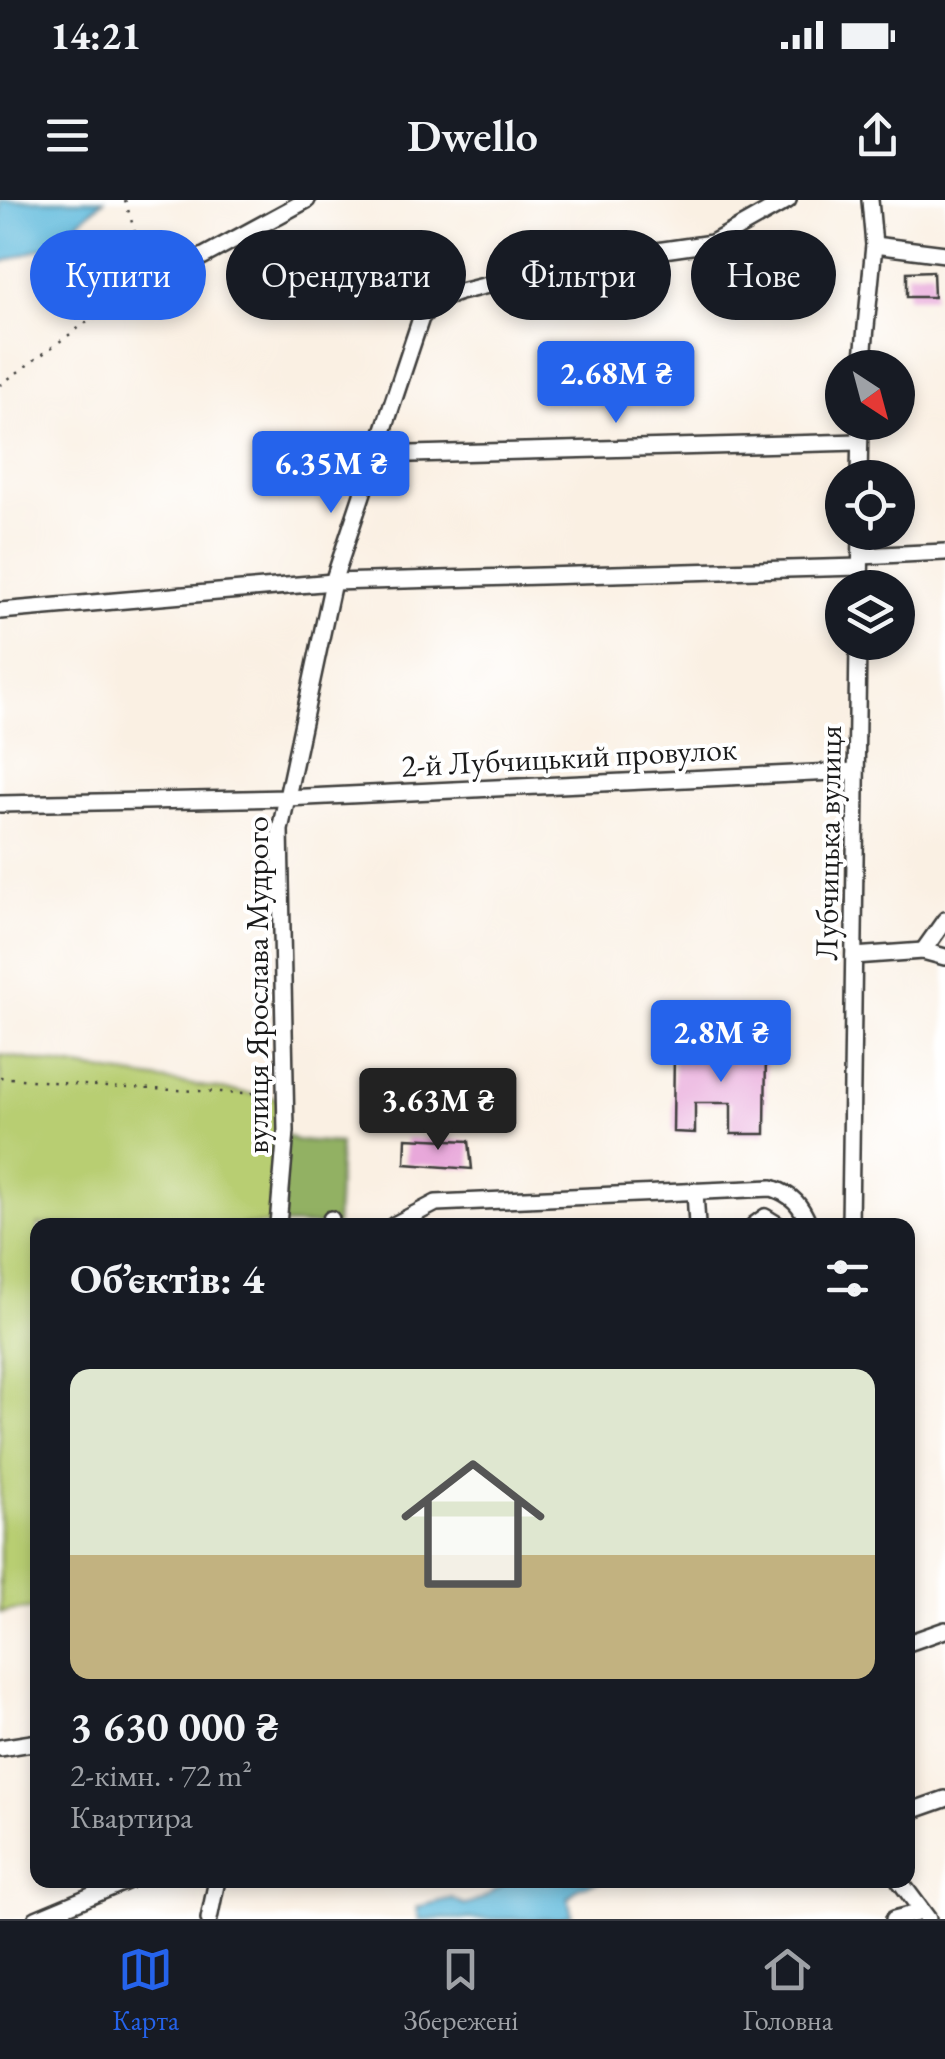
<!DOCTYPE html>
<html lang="uk">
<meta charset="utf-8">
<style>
:root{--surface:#171b24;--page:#20242c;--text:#f1f3f6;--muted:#9ea1a6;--line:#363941;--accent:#2563eb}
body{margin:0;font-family:"EB Garamond",serif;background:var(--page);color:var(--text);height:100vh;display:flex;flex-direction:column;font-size:38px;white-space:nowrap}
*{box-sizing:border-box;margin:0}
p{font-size:32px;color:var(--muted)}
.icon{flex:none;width:55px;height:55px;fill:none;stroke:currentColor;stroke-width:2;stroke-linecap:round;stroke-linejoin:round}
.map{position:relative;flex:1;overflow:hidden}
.details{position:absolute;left:30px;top:1018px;width:885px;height:670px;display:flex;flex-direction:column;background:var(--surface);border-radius:20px;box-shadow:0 5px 15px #0003}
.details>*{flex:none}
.hud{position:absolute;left:30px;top:30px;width:885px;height:90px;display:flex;gap:20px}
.needle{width:65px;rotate:144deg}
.controls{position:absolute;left:825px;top:150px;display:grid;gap:20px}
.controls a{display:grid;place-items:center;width:90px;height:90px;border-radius:50%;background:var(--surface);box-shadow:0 5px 15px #0003;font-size:50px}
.price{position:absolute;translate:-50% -85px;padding:0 22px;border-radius:10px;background:var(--accent);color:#fff;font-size:32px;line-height:65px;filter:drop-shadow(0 2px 5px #0008)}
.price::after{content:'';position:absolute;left:50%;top:60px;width:30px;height:22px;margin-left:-15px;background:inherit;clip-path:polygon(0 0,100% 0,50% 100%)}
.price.current{background:#222;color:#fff}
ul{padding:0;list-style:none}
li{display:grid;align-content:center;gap:20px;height:530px;padding:0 40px}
li span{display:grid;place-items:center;height:310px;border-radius:20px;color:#555}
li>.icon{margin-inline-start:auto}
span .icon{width:180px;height:180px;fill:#fffc;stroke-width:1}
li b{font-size:42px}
h2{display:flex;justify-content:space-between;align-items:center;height:120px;padding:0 40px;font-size:42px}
.pill{padding:0 35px;border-radius:45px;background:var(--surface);box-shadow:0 5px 15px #0003;font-size:35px;line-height:90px}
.pill.current{background:var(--accent);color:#fff}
.status{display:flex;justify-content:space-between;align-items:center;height:70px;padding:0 50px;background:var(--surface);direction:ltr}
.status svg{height:28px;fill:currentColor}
header{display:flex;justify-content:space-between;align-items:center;height:130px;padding:0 40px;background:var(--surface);font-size:45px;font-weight:600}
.tabs{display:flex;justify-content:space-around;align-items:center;height:140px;border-top:2px solid var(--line);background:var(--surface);font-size:28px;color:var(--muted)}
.tabs a{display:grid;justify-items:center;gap:5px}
.tabs .current{color:var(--accent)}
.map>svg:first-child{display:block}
</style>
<div class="status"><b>14:21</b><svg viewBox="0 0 49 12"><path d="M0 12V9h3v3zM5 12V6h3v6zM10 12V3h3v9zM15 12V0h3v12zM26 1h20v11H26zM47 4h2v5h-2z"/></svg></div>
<header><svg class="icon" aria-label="menu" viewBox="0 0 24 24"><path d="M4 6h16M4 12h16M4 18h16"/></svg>Dwello<svg class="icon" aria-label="share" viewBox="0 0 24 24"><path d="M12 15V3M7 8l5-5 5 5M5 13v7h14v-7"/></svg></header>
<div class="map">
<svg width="945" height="1719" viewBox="0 0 945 1719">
<rect width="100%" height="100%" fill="#fff"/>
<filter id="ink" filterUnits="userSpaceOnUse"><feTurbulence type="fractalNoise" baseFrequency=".01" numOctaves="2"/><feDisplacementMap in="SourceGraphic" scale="20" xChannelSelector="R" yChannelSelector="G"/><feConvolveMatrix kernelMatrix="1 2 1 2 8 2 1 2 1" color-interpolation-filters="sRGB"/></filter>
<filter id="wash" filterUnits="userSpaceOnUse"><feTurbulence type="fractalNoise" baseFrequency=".0048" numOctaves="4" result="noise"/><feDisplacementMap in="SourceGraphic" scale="40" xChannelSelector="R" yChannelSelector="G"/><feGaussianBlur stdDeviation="2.25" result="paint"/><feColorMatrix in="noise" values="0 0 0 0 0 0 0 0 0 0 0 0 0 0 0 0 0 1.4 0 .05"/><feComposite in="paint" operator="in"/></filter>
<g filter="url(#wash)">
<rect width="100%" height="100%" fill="#faf0e3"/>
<!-- green -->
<polygon fill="#b8ce72" stroke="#6a7547" stroke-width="2.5" points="0,855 278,898 270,1025 38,1025 37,1408 0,1412"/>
<!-- forest -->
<polygon fill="#92b164" stroke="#576640" stroke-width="2.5" points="276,931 296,940 340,943 336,1025 270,1025"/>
<!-- water -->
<g fill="#5ebadc" stroke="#3d6b7c" stroke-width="2.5">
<polygon points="0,0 104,0 52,45 0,63"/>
<path d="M516,1680H605L579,1687L568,1698L572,1715L559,1719H419L417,1707L452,1698L465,1705C490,1699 495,1684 516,1680Z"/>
</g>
<g id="blocks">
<!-- building -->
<g fill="#e8a8da">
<polygon points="933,71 934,97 907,97 907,72"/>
<polygon points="710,837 725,838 725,847 766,847 765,934 731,934 731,903 695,903 695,933 673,932 674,848 710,848"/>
<polygon points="406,938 469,941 472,969 405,964"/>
</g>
</g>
</g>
<g filter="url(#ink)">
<use href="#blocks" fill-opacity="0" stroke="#3d3c3a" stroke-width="2.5"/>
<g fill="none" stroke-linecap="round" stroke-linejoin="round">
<defs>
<g id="minor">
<polyline points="874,45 945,54"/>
<polyline points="152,84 307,0"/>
<polyline points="862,168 874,45 870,0"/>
<polyline points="375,255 859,242"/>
<polyline points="859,278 860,222"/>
<polyline points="861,356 945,352"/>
<polyline points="860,388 861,332"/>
<polyline points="0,411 333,382 860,367"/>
<polyline points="0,604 286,598 855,571"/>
<polyline points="923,751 945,720"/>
<polyline points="854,756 923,751 945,757"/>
<polyline points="695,991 697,1025"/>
<polyline points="331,1019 331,1025"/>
<polyline points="278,1025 286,931 280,630 333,382 421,118 436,101 460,92 580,62 712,43 788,0"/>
<path d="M394,1025L436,1003L772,988C793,995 801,1005 809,1025"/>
<polyline points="754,1025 765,1017 778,1025"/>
<polyline points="850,1025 858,442"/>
<polyline points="908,1443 945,1430"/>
<polyline points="0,1548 38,1542"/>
<polyline points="908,1612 945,1599"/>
<polyline points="899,1680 928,1719"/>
<polyline points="36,1719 129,1680"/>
<polyline points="209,1719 217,1680"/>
<polyline points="894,1719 922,1712"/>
</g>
</defs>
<!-- minor casing -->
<use href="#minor" stroke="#3d3c3a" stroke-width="20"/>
<!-- path -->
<g stroke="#3d3c3a" stroke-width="2.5" stroke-dasharray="2.5 8" stroke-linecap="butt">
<polyline points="125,0 147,71"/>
<polyline points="0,185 84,124 140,91"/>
<polyline points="0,877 106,887 268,894"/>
</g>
<!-- minor -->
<use href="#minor" stroke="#fff" stroke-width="15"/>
</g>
</g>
<g text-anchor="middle" stroke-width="8" stroke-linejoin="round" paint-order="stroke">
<!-- street labels -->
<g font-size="32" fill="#1c1c1c" stroke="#fff">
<text transform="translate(569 557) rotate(-3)" y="11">2-й Лубчицький провулок</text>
<text transform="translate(828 643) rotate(-89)" y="11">Лубчицька вулиця</text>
<text transform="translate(257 785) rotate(-90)" y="11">вулиця Ярослава Мудрого</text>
</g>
</g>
</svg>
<div class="controls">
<a><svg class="needle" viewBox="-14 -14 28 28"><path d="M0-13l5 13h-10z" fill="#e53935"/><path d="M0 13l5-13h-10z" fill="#9ea1a6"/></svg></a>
<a><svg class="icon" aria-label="locate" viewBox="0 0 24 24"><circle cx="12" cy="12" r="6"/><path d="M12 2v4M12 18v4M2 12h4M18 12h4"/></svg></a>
<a><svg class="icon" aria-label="layers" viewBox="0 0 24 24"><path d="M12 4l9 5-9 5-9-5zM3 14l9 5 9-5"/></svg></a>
</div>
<b class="price" style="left:616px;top:226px">2.68M ₴</b>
<b class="price" style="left:331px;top:316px">6.35M ₴</b>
<b class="price" style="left:721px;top:885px">2.8M ₴</b>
<b class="price current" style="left:438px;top:953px">3.63M ₴</b>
<div class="hud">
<a class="pill current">Купити</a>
<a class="pill">Орендувати</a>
<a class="pill">Фільтри</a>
<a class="pill">Нове</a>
</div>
<section class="details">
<h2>Об’єктів: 4<svg class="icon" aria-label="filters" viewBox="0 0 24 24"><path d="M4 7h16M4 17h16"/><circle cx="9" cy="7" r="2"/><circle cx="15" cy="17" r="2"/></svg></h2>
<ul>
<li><span style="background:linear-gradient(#dfe7d0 60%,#c2b280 0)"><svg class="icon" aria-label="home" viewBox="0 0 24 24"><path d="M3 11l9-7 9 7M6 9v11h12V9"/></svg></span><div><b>3 630 000 ₴</b><p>2-кімн. · 72 m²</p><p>Квартира</p></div></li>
</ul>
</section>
</div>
<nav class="tabs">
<a class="current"><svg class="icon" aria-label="map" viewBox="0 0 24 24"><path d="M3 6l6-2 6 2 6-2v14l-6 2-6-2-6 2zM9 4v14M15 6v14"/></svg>Карта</a>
<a><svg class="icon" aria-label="saved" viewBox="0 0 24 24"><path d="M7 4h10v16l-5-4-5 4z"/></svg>Збережені</a>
<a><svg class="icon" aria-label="home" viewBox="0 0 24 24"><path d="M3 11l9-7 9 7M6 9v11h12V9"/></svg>Головна</a>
</nav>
